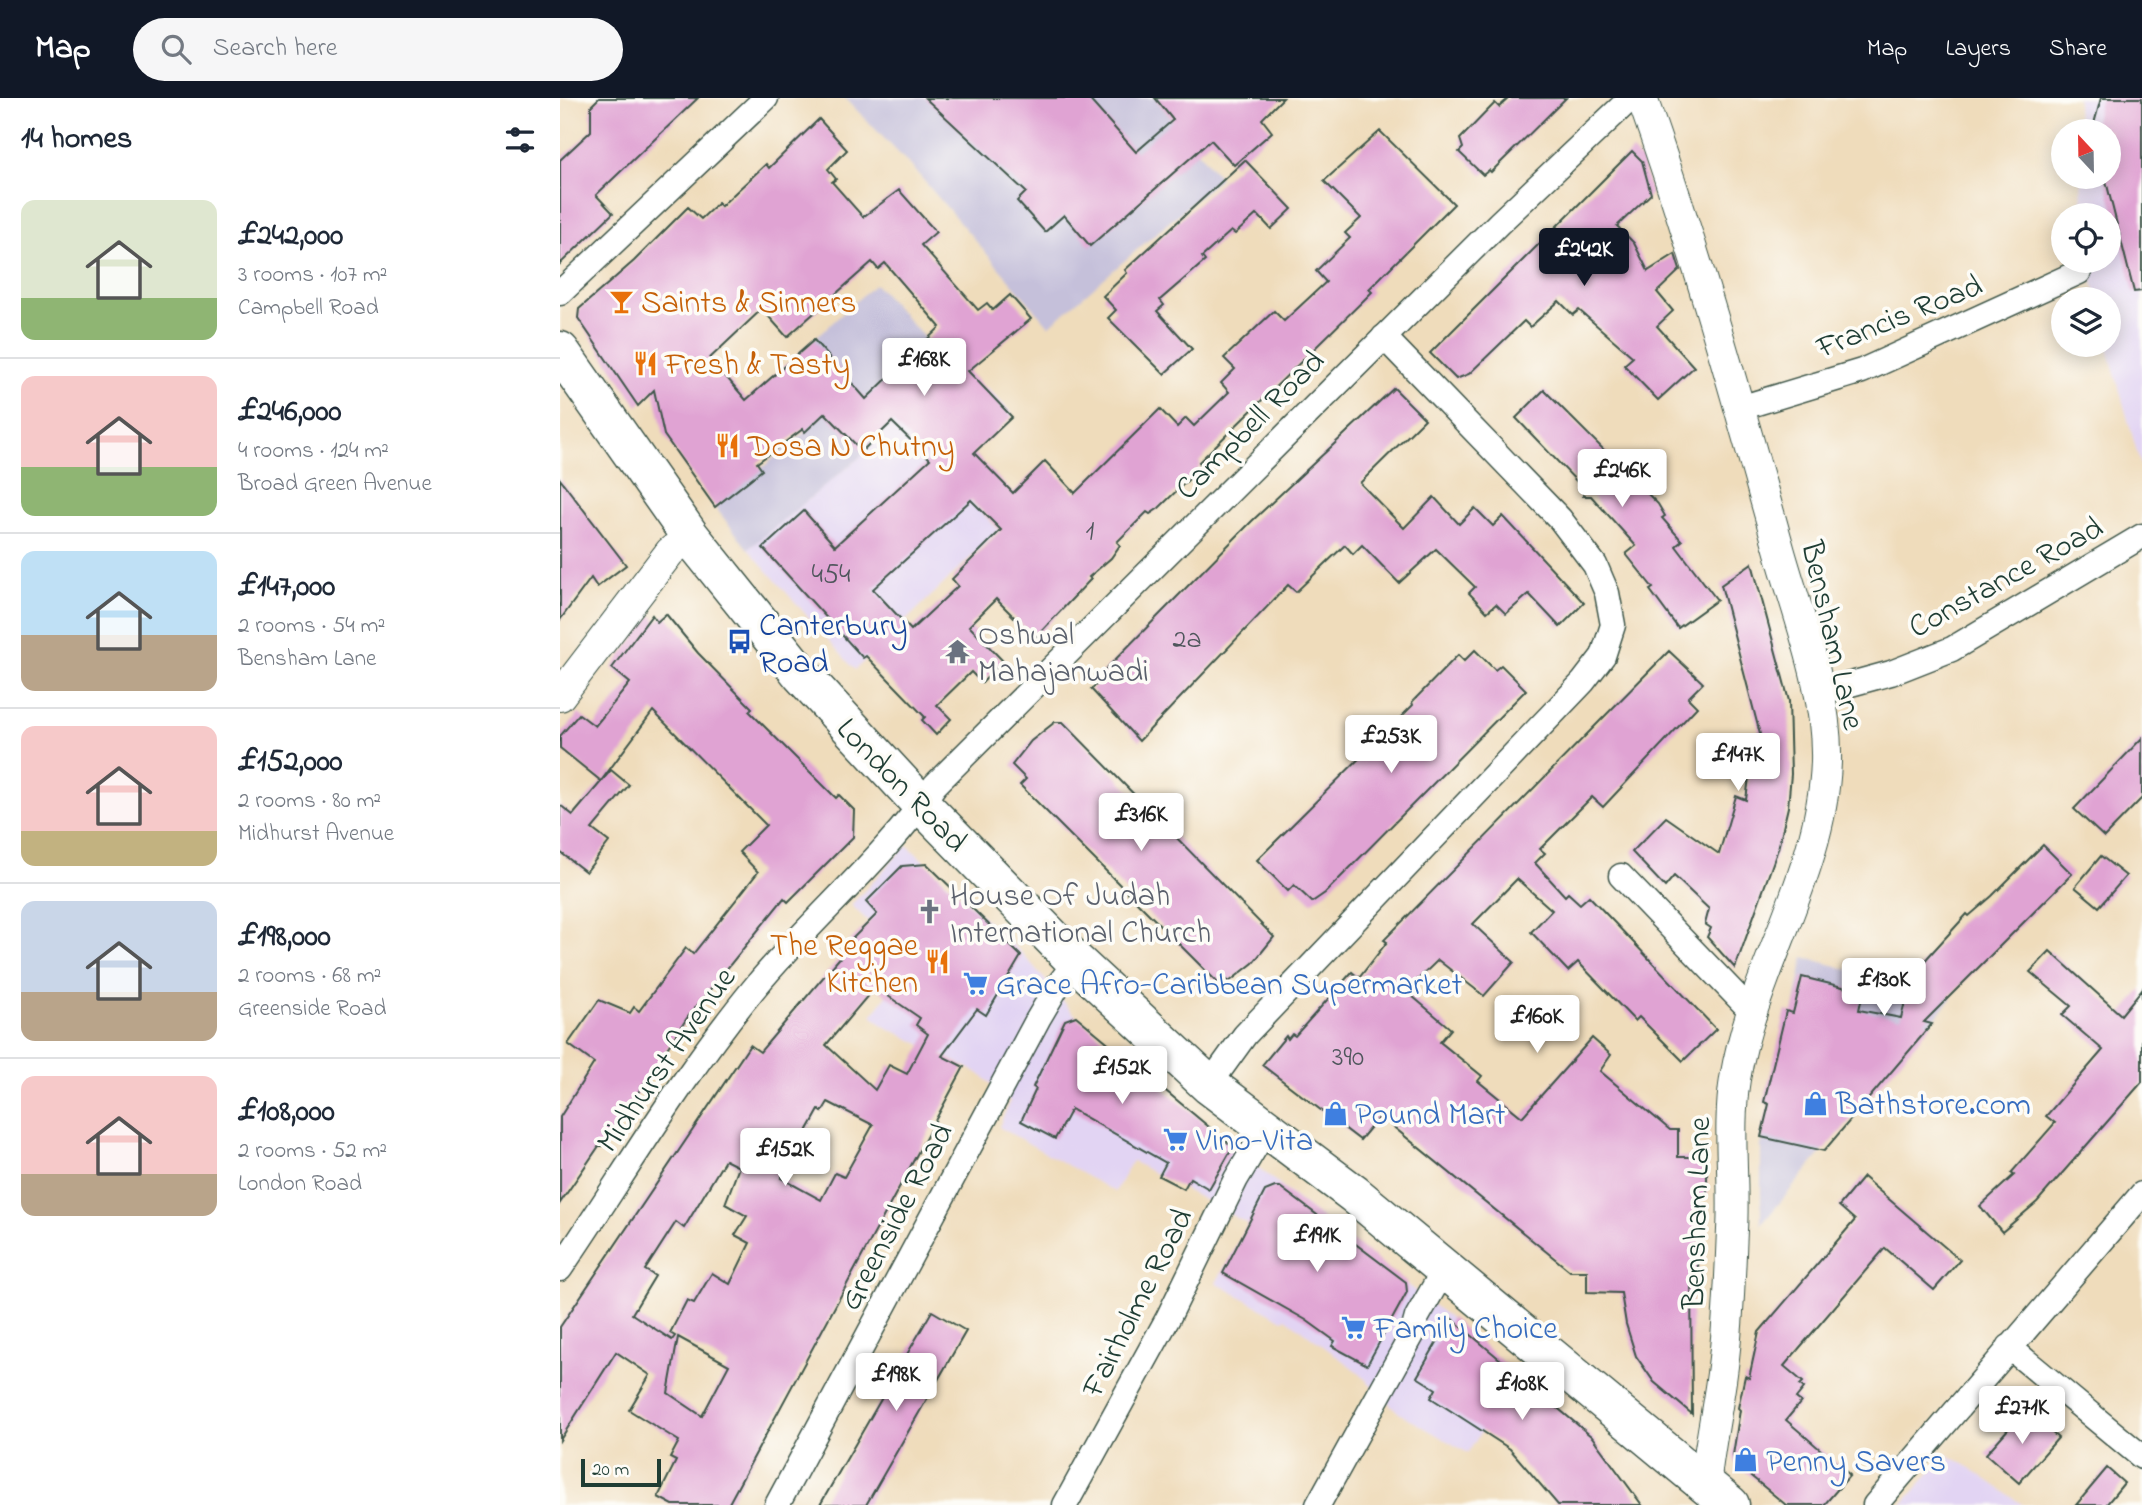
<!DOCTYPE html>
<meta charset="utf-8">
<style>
:root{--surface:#fff;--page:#f6f6f7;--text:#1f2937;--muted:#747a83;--line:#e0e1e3;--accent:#111827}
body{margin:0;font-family:"Indie Flower",sans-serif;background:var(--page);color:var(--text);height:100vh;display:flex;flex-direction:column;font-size:26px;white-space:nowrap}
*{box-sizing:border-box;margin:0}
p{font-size:23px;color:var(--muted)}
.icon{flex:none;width:38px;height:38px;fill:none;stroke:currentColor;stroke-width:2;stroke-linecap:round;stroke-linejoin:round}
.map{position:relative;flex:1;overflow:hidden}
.panel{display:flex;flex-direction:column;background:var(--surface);width:560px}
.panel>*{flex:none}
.needle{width:46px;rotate:338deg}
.buttons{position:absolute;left:1491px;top:21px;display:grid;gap:14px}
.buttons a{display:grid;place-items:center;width:70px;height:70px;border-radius:50%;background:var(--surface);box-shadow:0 4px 18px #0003;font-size:35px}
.scale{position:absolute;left:21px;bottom:18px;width:80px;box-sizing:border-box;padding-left:7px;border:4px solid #1f3d34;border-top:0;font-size:19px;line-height:24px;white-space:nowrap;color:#1f3d34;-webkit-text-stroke:5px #fdfcf7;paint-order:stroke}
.price{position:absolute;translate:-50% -60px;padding:0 16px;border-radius:7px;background:#fff;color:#222;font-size:23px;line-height:46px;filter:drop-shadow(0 2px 4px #0008)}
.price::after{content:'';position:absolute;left:50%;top:42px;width:21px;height:16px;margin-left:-10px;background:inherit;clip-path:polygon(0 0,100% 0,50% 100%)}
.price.selected{background:var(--accent);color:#fff}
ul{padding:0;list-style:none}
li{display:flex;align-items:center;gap:21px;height:175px;padding:0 21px}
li+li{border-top:2px solid var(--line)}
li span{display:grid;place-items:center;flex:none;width:196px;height:140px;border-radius:14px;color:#555}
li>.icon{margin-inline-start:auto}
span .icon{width:84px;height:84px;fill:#fffc;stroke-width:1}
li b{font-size:30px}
h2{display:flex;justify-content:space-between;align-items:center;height:84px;padding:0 21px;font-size:30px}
header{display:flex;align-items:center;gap:42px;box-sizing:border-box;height:98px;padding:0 35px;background:var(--accent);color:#fff}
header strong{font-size:33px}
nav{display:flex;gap:38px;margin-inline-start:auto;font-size:24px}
.search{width:490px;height:63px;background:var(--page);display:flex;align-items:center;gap:18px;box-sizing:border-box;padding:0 24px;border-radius:38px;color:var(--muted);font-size:26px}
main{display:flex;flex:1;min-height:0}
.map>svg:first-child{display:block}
</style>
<header>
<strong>Map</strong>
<div class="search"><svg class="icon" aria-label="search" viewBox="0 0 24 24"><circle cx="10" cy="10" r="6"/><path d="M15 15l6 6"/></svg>Search here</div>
<nav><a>Map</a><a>Layers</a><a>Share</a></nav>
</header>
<main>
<section class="panel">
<h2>14 homes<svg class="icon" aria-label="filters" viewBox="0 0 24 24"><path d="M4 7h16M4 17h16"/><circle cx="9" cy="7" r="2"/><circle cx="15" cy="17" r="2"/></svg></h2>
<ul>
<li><span style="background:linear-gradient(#dfe7d0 70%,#8fb573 0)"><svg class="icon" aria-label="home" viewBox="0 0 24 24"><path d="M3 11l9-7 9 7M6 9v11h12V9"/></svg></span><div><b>£242,000</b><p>3 rooms · 107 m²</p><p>Campbell Road</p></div></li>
<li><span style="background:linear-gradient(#f6c9c9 65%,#8fb573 0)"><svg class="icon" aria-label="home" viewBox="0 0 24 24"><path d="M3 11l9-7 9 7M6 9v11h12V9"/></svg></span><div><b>£246,000</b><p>4 rooms · 124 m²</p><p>Broad Green Avenue</p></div></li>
<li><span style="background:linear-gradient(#bfe0f5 60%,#b9a48a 0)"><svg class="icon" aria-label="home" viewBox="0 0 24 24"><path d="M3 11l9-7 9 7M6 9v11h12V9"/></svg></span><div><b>£147,000</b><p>2 rooms · 54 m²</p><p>Bensham Lane</p></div></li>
<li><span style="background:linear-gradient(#f6c9c9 75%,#c2b280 0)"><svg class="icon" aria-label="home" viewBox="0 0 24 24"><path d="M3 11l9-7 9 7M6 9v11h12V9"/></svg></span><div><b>£152,000</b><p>2 rooms · 80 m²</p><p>Midhurst Avenue</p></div></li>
<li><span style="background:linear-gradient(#c9d6e8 65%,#b9a48a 0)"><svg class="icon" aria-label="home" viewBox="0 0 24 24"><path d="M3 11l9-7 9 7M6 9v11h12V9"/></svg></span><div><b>£198,000</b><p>2 rooms · 68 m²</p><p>Greenside Road</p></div></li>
<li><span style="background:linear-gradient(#f6c9c9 70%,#b9a48a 0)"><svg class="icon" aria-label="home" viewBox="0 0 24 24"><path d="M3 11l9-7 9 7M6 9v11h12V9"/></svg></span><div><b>£108,000</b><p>2 rooms · 52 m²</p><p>London Road</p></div></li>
</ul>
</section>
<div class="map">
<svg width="1582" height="1407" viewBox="0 0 1582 1407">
<rect width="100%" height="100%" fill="#fdfcf7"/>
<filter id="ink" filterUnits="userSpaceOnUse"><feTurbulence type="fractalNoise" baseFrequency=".0143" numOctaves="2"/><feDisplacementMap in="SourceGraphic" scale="14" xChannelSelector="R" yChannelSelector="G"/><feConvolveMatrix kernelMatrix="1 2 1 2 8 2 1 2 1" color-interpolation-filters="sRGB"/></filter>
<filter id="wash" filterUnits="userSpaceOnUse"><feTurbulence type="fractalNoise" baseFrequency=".00686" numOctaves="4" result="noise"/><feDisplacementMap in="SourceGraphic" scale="28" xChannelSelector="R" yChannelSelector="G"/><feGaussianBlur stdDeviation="1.57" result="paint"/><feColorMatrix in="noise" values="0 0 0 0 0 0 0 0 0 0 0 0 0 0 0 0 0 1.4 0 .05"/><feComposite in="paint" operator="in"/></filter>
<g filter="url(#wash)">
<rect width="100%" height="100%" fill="#efdcbb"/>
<!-- built -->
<g fill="#e2d4f3">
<polygon points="1517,0 1582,0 1582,372 1547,247 1549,201 1537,201 1528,163 1549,163 1549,117 1522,117 1521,79 1549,79 1549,33 1518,33"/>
<polygon points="390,268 417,297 426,289 453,316 387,379 439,432 295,572 188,451 300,359"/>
<polygon points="347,747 464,857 516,918 728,1094 895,1224 957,1277 908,1355 839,1315 798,1274 726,1220 723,1222 656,1185 688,1126 572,1063 555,1094 439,1029 450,1003 420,976 322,927 312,917 339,881 331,845 291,807"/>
<polygon points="1386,1356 1409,1369 1463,1407 1342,1407"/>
</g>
<!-- industrial -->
<g fill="#c5c0da">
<polygon points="285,0 600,0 597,3 660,80 489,228 352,69"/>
<polygon points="315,186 390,268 300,359 188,451 155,409 245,334 204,287"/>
<polygon points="1244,859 1392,900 1201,1127 1201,1039 1209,1006 1204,1004 1226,913 1233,915"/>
</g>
<g id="blocks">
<!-- building -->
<g fill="#e0a3d3" fill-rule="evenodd">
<polygon points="39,0 138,0 36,97 53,115 0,166 0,62 31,33 31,8"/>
<polygon points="365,0 528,0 576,54 613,22 595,0 723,0 702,21 712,34 674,67 651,42 530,148 504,117 485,134 457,103 466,94"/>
<polygon points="949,0 1006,0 931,74 929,72 923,77 899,54 903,50 900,41 935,5 939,9"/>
<polygon points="1541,0 1582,0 1582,193 1574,194 1545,79 1549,79 1549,33 1532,33"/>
<path d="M259,21L287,52L268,71L276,81L272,84L303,119L339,92L376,134L361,147L418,212L427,205L433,212L450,197L471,221L408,273L452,319L414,355L453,395L485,363L515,395L600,311L617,329L626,320L634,328L669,294L661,285L675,271L664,260L714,213L724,223L766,184L756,173L790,140L785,135L801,120L764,83L820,33L894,106L809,191L812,194L639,364L641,367L634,376L599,410L590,416L587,414L557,444L560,447L551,460L529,479L531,481L475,540L436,501L409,528L443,563L422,585L411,574L377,607L391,621L376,637L362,622L365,619L306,558L303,560L203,450L244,413L275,448L370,361L332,324L302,353L265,315L245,334L243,331L197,365L202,372L155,409L104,337L94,292L78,308L18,220L19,211L74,163L128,109L141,121L158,105L161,108L206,66L209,70ZM312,164L318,171L325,165L380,229L306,301L254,242L186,302L150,260L202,211L227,239ZM411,402L441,432L392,481L398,488L351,532L313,491Z"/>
<polygon points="1072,53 1082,63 1091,96 1057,128 1074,145 1088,173 1115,156 1120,172 1097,194 1113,213 1097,228 1134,269 1098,302 1064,267 1073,259 1019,212 1013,217 999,203 970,229 964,223 909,276 896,281 870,255"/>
<polygon points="685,62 732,111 711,131 697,116 675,136 671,133 642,159 645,163 600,202 604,207 597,213 632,251 604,276 548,220 556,212 543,198 567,175 565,172"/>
<polygon points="834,290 865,321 800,385 844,430 874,399 899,426 915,410 933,428 943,418 1024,505 1000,529 969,496 946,516 936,506 927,514 909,495 915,489 876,451 839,485 802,447 793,456 785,447 736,494 728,487 579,643 531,591 537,586 534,583 692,423"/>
<polygon points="984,292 1098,406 1105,418 1102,420 1122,443 1116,448 1157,502 1118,530 1090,492 1093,490 1066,456 1076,448 1031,398 1023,398 1024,391 956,320"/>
<polygon points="0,381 66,467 37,489 31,480 0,522"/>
<polygon points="1192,465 1229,603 1231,676 1228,709 1218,751 1175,870 1147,839 1151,830 1145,826 1149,811 1114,778 1105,789 1072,754 1106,719 1159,756 1176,698 1186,702 1191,664 1200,660 1198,638 1201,640 1161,487"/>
<polygon points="106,516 138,555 192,610 189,613 276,700 279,697 294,712 293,739 228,804 224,800 127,920 43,1048 39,1048 0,1105 0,1019 34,965 8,946 39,902 70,915 74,909 79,913 126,850 133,856 198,774 179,754 206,727 93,613 41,683 0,650 0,638 19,616 35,628 70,585 52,570 92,517 97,524"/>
<polygon points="915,552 935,572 941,567 966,592 765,795 752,804 734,787 728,793 697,762 853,607 852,604 898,557 904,563"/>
<polygon points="1109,553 1143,585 1128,600 1137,609 1043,709 1032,699 980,751 985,755 975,765 1005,798 1008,795 1020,806 1029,798 1156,931 1123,963 1079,919 1075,923 1018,864 1008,873 971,834 992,812 957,781 913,826 954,864 924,898 878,862 846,893 891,931 880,944 922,978 918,983 962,1019 1032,940 1051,957 1040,973 1110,1032 1118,1032 1118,1059 1147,1059 1147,1100 1139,1100 1138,1173 1131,1173 1132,1316 1094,1284 1076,1258 1066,1226 1061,1195 1027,1194 1027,1173 1010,1173 820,1018 800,1042 702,967 726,938 728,941 732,936 735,938 792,874 799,880 827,844 824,842"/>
<polygon points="495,624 503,624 714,839 693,865 669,884 667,882 661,888 460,687 466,681 452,667 471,643"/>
<polygon points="1582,640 1582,700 1544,739 1514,711"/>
<polygon points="51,672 69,687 32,731 49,744 26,774 0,754 0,707 13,717"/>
<polygon points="1483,747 1512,776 1364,924 1372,926 1264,1053 1201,1039 1209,1006 1204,1004 1226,913 1233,915 1242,879 1303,894 1299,912 1341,920 1351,880 1368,859 1407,816 1409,818 1432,798"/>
<polygon points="1541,758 1566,778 1539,809 1515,789"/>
<path d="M367,766L461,858L426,917L417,911L382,958L404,969L168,1407H113L98,1399L116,1363L110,1360L119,1343L69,1312L90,1277L56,1254L0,1342V1229L190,947L200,954L221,929L283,856L280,853L317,816L306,804L342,768ZM315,889L360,920L356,927L368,936L347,976L329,967L315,992L266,947ZM268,1004L313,1027L284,1079L275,1075L261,1102L221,1080L259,1012L262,1014ZM165,1062L179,1069L165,1106L187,1118L175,1137L190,1145L170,1186L152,1175L134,1205L127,1202L110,1235L115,1238L112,1242L72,1216L95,1178L85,1172L116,1124L124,1130ZM118,1239L169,1267L142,1318L108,1295Z"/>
<polygon points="1490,853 1561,917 1582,891 1582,984 1477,1104 1442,1134 1420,1108 1454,1077 1451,1075 1495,1025 1486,1018 1543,952 1502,917 1511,908 1470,874"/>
<polygon points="516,918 673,1049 649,1091 630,1080 624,1091 599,1078 606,1065 511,1011 495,1041 461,1023 476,991 473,989 505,922"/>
<polygon points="1303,1079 1400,1162 1374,1192 1325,1150 1224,1268 1243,1284 1240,1287 1244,1290 1236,1300 1241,1304 1226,1322 1290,1377 1264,1407 1226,1407 1175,1365 1173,1357 1180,1312 1178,1310 1185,1278 1189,1280 1199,1234 1295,1122 1279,1108"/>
<polygon points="715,1089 720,1089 846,1184 847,1194 807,1267 772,1248 775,1243 746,1222 663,1175 705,1093"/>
<polygon points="372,1213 406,1233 306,1407 260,1407"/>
<polygon points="891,1220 1032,1339 1082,1407 998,1407 950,1351 871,1300 876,1291 857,1279"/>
<polygon points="1466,1311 1498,1340 1459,1385 1426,1356"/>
<polygon points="1547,1370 1564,1385 1546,1407 1516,1407"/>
</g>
</g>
</g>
<g filter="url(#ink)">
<use href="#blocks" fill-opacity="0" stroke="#3e5548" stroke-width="2"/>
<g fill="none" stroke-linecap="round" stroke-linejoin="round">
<defs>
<g id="minor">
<polyline points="0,195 206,0"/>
<polyline points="1180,310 1302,273 1519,174"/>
<polyline points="1258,595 1331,575 1392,551 1582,438"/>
<polyline points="1061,778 1194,916"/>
<polyline points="649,987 685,937 1023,584 1043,558 1053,527 1047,495 1035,467 1000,421 824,239"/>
<path d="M0,1171C64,1077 123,976 196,888C253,819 324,761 375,687L939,125L1071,0"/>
<polyline points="1449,1249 1582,1359"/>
<polyline points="217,1407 478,921 498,887 516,864"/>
<polyline points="505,1407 608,1220 676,1081 706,1031"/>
<polyline points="758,1407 852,1237 857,1219 885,1170"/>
<polyline points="1315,1407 1582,1096"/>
</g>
<g id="tertiary">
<path d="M1082,0C1134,147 1176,297 1218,447C1237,516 1268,591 1266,664C1262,776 1193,872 1175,981C1167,1030 1175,1082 1172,1132C1170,1177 1169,1223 1163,1268C1158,1309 1149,1348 1145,1389"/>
<polyline points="0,598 110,454 130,438"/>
</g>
<polyline id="primary" points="0,253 130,438 241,576 362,707 516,864 649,987 794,1096 1170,1407"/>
</defs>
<!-- minor casing -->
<use href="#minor" stroke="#3e5548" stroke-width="27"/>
<!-- tertiary casing -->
<use href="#tertiary" stroke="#3e5548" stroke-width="32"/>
<!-- primary casing -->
<use href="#primary" stroke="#3e5548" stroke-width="41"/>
<!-- minor -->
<use href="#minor" stroke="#fff" stroke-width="24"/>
<!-- tertiary -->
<use href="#tertiary" stroke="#fff" stroke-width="30"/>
<!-- primary -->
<use href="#primary" stroke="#fff" stroke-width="38"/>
</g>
</g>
<!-- icons -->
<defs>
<symbol id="bar-bare" viewBox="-9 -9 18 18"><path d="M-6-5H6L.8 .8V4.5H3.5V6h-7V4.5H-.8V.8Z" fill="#e8710a" stroke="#fdfcf7" stroke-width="2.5" paint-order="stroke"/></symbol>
<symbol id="restaurant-bare" viewBox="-9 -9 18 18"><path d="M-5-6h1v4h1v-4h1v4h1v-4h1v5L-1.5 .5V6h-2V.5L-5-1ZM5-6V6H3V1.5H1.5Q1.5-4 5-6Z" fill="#e8710a" stroke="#fdfcf7" stroke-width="2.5" paint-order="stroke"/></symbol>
<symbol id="bus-bare" viewBox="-9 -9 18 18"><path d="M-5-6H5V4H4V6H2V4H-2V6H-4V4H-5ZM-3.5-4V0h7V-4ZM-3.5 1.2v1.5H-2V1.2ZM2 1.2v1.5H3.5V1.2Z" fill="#1a4fb4" stroke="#fdfcf7" stroke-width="2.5" paint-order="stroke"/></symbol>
<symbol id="temple-bare" viewBox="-9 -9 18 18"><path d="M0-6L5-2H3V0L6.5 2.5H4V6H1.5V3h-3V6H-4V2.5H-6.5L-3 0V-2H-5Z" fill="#6b7280" stroke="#fdfcf7" stroke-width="2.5" paint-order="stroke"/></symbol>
<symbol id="church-bare" viewBox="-9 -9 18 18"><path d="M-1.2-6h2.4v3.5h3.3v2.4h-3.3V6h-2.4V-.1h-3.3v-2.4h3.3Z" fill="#6b7280" stroke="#fdfcf7" stroke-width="2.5" paint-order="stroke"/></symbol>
<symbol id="supermarket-bare" viewBox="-9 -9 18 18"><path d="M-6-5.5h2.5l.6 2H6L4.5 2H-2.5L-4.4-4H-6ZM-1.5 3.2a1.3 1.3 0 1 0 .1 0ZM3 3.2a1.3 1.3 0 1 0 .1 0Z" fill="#3f7fe0" stroke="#fdfcf7" stroke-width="2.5" paint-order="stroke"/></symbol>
<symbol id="shop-bare" viewBox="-9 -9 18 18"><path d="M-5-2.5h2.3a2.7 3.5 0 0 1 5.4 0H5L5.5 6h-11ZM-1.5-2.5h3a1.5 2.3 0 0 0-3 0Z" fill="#3f7fe0" stroke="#fdfcf7" stroke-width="2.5" paint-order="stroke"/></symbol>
</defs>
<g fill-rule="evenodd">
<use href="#bar-bare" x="44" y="186" width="35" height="35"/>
<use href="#restaurant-bare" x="68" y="248" width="35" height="35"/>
<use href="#restaurant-bare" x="150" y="330" width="35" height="35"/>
<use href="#bus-bare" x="162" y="526" width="35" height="35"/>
<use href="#temple-bare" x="380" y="536" width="35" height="35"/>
<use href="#church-bare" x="352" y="796" width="35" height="35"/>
<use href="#restaurant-bare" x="360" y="846" width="35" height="35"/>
<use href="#supermarket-bare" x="398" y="868" width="35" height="35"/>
<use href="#shop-bare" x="1238" y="988" width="35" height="35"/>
<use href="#shop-bare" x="758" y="998" width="35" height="35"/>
<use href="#supermarket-bare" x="598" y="1024" width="35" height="35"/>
<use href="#supermarket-bare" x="776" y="1212" width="35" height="35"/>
<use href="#shop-bare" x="1168" y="1344" width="35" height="35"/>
</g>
<g text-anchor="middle" stroke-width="7" stroke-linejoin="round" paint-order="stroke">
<!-- number labels -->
<g font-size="28" fill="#4f565c">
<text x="530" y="441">1</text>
<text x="271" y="484">454</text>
<text x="627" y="549">2a</text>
<text x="788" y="967">390</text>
</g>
<!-- food labels -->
<g font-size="32" fill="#c56008" stroke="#fdfcf7" text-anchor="start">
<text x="81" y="214">Saints &amp; Sinners</text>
<text x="105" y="276">Fresh &amp; Tasty</text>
<text x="188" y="358">Dosa N Chutny</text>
<text x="358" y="857" text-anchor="end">The Reggae<tspan x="358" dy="37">Kitchen</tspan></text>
</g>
<!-- street labels -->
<g font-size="32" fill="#1f3d34" stroke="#fdfcf7">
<text transform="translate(1339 217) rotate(-22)" y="11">Francis Road</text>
<text transform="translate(689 326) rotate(-45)" y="11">Campbell Road</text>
<text transform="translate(1445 478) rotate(-29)" y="11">Constance Road</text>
<text transform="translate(1274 537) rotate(77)" y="11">Bensham Lane</text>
<text transform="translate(343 686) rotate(46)" y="11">London Road</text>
<text transform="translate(105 961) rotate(-55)" y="11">Midhurst Avenue</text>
<text transform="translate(1135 1115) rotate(-88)" y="11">Bensham Lane</text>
<text transform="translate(335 1118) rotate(-62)" y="11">Greenside Road</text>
<text transform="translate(576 1204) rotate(-63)" y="11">Fairholme Road</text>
</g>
<!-- transit labels -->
<g font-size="32" fill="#164399" stroke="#fdfcf7" text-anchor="start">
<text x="199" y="537">Canterbury<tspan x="199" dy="37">Road</tspan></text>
</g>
<!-- worship labels -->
<g font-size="32" fill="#5b616d" stroke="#fdfcf7" text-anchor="start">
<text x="418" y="546">Oshwal<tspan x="418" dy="37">Mahajanwadi</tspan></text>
<text x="390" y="807">House Of Judah<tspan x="390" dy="37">International Church</tspan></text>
</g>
<!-- shop labels -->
<g font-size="32" fill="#366cbe" stroke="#fdfcf7" text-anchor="start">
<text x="436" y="896">Grace Afro-Caribbean Supermarket</text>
<text x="1276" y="1016">Bathstore.com</text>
<text x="795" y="1026">Pound Mart</text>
<text x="636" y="1052">Vino-Vita</text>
<text x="814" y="1240">Family Choice</text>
<text x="1206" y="1373">Penny Savers</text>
</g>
</g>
</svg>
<div class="buttons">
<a><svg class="needle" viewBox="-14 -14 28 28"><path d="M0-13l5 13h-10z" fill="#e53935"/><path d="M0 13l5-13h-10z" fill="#747a83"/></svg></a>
<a><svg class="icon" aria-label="locate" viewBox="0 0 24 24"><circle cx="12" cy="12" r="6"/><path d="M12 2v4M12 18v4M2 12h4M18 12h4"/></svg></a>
<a><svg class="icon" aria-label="layers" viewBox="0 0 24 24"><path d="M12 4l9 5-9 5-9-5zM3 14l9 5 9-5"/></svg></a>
</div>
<div class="scale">20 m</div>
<b class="price selected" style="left:1024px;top:190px">£242K</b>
<b class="price" style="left:364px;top:300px">£168K</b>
<b class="price" style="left:1062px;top:411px">£246K</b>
<b class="price" style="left:831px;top:677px">£253K</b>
<b class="price" style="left:1178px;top:695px">£147K</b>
<b class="price" style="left:581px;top:755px">£316K</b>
<b class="price" style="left:1324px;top:920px">£130K</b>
<b class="price" style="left:977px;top:957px">£160K</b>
<b class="price" style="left:562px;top:1008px">£152K</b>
<b class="price" style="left:225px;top:1090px">£152K</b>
<b class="price" style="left:757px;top:1176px">£191K</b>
<b class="price" style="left:336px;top:1315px">£198K</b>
<b class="price" style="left:962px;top:1324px">£108K</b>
<b class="price" style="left:1462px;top:1348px">£271K</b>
</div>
</main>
